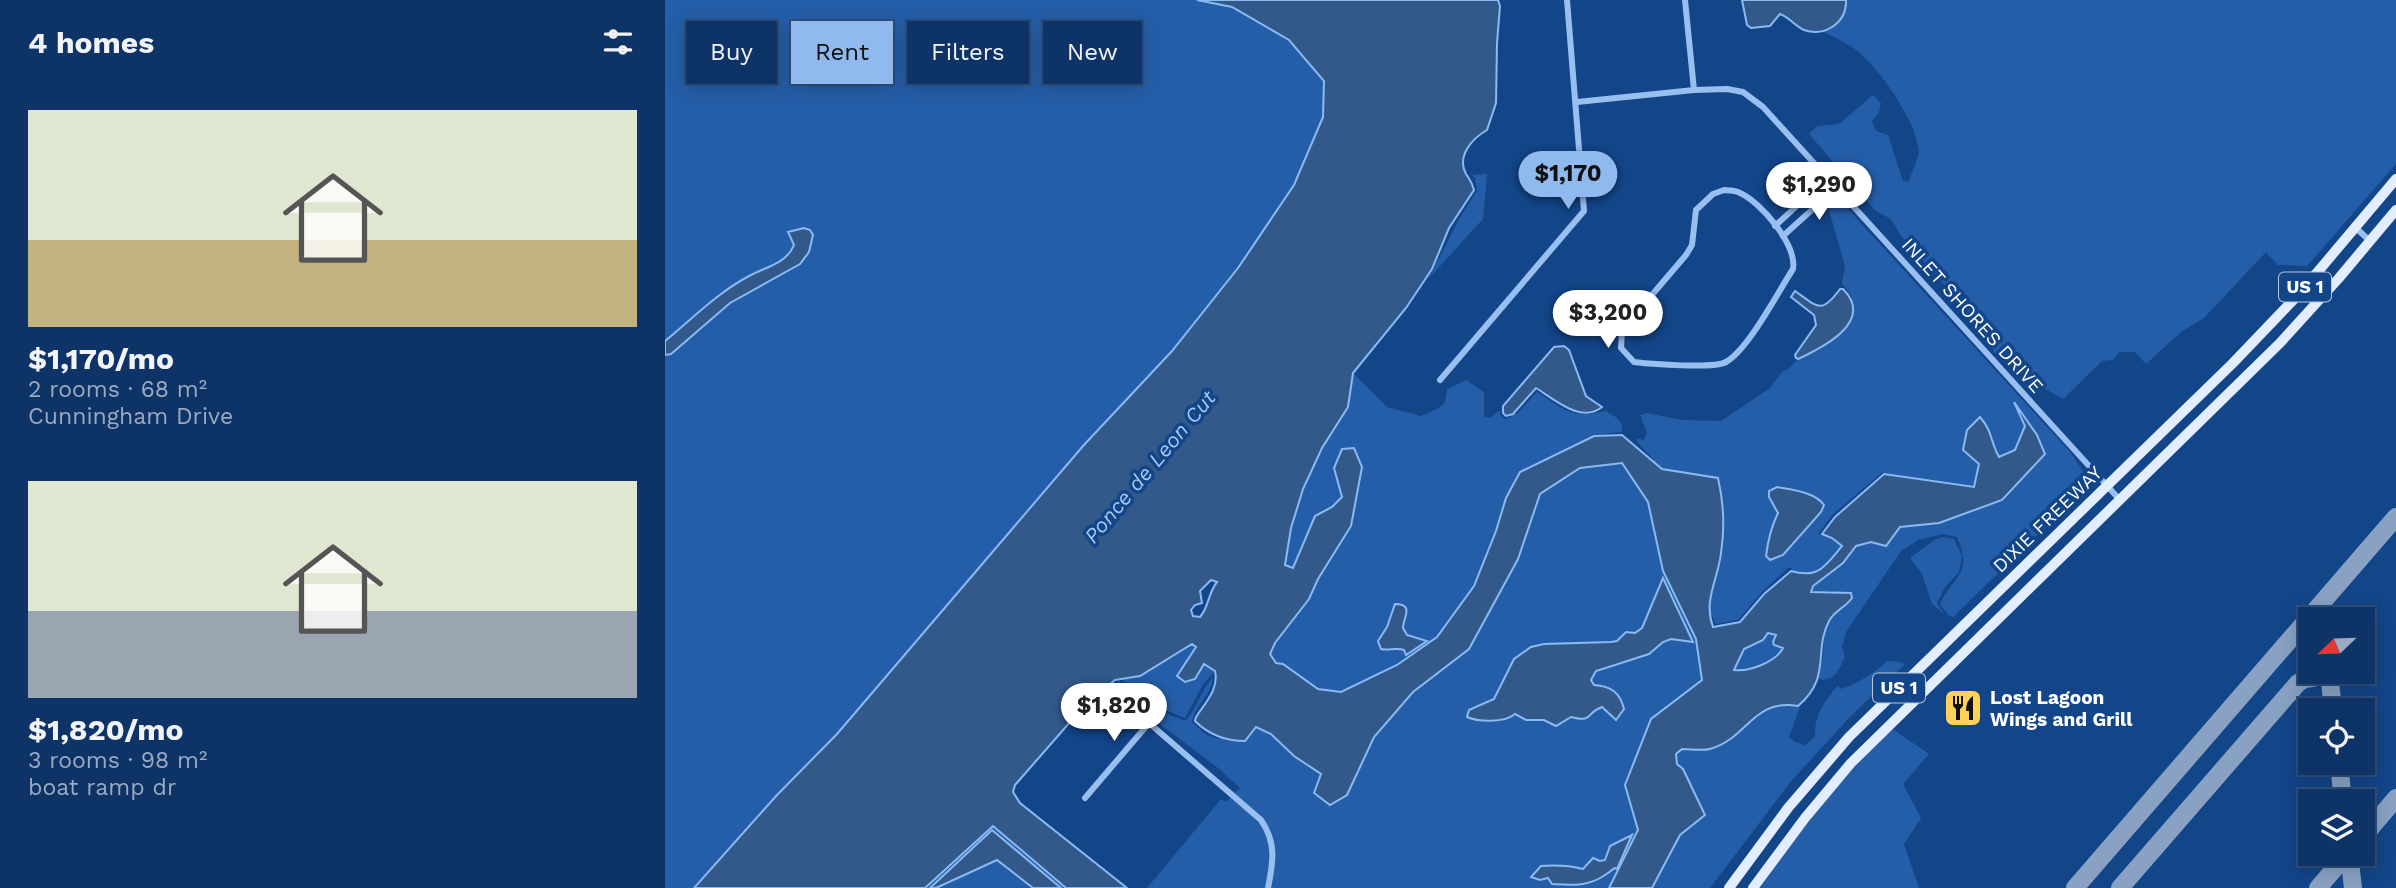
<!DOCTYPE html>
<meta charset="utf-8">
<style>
:root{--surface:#0e3467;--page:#1c3f70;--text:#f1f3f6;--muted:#9baac0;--line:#2e4f7b;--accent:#90b9f0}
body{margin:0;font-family:"Work Sans",sans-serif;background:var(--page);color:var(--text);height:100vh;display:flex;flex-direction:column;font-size:26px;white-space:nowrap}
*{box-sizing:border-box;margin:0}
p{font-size:23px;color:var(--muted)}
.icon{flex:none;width:38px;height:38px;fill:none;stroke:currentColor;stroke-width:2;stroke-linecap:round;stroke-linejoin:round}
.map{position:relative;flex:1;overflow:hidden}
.panel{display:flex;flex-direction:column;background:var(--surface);width:665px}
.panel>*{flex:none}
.top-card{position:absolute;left:21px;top:21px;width:665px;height:63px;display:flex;gap:14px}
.needle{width:46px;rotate:247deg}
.controls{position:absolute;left:1633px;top:607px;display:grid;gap:14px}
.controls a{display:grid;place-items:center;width:77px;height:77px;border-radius:0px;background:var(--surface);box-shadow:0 4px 18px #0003,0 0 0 2px var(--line);font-size:35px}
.price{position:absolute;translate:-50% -60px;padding:0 16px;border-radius:24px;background:#fff;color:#222;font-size:23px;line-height:46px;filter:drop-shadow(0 2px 4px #0008)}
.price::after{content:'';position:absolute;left:50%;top:42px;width:21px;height:16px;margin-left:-10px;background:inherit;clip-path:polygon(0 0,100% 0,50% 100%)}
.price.on{background:var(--accent);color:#111}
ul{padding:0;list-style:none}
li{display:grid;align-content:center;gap:14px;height:371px;padding:0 28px}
li span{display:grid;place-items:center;height:217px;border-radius:0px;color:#555}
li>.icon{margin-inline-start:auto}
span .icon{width:126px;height:126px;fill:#fffc;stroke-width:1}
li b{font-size:30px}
h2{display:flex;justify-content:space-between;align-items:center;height:84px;padding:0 28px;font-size:30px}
.pill{padding:0 24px;border-radius:0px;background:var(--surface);box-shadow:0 4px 18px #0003,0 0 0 2px var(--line);font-size:24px;line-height:63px}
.pill.on{background:var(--accent);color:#111}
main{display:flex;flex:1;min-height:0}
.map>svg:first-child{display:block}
</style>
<main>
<section class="panel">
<h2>4 homes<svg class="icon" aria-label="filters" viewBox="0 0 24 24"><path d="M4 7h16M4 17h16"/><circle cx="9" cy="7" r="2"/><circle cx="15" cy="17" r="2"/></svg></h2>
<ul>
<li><span style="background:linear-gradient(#dfe7d0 60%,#c2b280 0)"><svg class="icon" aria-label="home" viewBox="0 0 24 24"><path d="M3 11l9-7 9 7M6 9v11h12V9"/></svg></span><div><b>$1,170/mo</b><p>2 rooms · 68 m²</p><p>Cunningham Drive</p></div></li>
<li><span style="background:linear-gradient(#dfe7d0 60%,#9aa5b1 0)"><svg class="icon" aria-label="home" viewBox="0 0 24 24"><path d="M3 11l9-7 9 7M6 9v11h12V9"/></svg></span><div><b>$1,820/mo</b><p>3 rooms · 98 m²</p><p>boat ramp dr</p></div></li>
</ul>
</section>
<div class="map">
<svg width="1731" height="888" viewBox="0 0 1731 888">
<rect width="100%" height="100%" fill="#134589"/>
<!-- green -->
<g fill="#255ea8">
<polygon points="0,0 532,0 567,7 624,40 659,82 658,117 629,185 573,268 507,351 418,446 172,734 112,795 29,888 0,888"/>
<path d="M1181,0H1731V164L1642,266L1613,265L1601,252L1539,318L1516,332L1481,364L1470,352H1454L1448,360L1437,361L1398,399L1349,371L1343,362L1329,353L1327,339L1236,236L1226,219L1211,211L1144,134L1152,126L1174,124L1208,95L1216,103L1214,112L1207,121L1211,131L1223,135L1238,181L1244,182C1246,170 1256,158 1253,146C1249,120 1219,76 1200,58C1189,46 1173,39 1159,32C1172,24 1181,17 1181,0Z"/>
<polygon points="822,174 818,219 764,278 794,219 812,191 810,178 807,175"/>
<path d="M1172,197L1406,453L1419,473L1420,489L1288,617L1283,615L1275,604C1290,573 1308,574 1292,537L1278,534L1253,540L1236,551L1181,632L1177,648L1180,656C1175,668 1169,683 1153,679C1163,655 1151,619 1180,608L1168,591L1146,592L1148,586L1178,563L1190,546L1206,542L1221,546L1235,527L1274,523L1372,435L1352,406L1360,426L1351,450L1334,457L1327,445L1326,430L1314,464L1310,488L1219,474L1218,472L1167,515L1154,533L1155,536L1157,534L1167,538L1177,546C1160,566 1154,579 1126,571L1127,568H1123L1097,592L1073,620L1050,624L1048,617L1045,618L1042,610L1056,555L1043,476C1023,474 1004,474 986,462L989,460L972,442L971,438L979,440L982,433L975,415L981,413L1018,420L1056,421L1105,388L1117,372L1123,369L1133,359L1156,349L1187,297L1177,283L1180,266L1163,207Z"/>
<path d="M688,373L722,407L756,416L772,409L780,403L782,389L801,380L819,392V417L825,418L835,410V415L840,419L844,418L848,414H852L872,392C899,410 907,419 941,411C950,417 959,420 957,432L927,435L929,436L841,498L831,531L809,586L772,637L732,665L676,692L653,689L618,664L611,663L605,655L610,643L644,599L653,579L686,526L669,468L677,497L667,507L650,516L628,568L620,566L626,528L638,489L657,448L683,407Z"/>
<path d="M957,463L983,502L998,571L1031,639L1037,680L986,720L960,784L973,830L944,888H482L556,799L561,802L575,788L553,768L446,687L454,681L476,704L520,721C532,709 536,690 548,677C547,695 530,705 527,722L541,735L554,739V736L565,741L591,727C610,735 616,746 631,757C649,770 665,782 682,795L709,737L748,692L804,649L853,559L875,494L915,468Z"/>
<polygon points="1278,537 1289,539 1297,556 1294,572 1280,587 1272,603 1279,614 1267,604 1257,574 1245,558 1269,540"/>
<path d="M1103,633L1112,635L1109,645L1118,648C1111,662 1084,672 1068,670L1079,649L1098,640Z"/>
<polygon points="527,644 531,646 512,676 539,664 550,671 538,684 520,718 478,701 455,678 466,679 475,676"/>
<path d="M1222,661L1235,662L1240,664L1185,717L1127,780L1045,888H987L1015,835L1040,815L1012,764L1011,754L1017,749C1025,749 1036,751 1044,749C1082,741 1085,694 1135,707L1124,737L1130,742L1140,745L1150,737C1149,716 1159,702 1172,686L1177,689C1195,682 1208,674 1222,661Z"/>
<path d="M1226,728L1264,754L1238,784L1256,818L1239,844L1254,888H1095C1135,831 1177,778 1226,728Z"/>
<polygon points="328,826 401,888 260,888"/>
</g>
<!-- water -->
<g fill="#33598b" stroke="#8abaf3" stroke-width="2" fill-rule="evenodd">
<path d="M532,0H833L835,6L832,43L831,103L822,130C808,138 791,156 801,174C805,180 807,182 809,190L784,228L767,269L741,308L688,373L683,407L657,448L638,489L626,528L620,565L628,568L650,516L667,507L677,497L669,468L677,449L689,448L697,467L686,526L653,579L644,599L610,643L605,654L611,663L618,664L653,689L676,692L732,665L772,637L809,586L831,531L841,498L855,472L929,436L957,435L997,469L1053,478C1059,504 1060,527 1056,553C1053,580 1038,600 1048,627L1075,622L1099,594L1126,571C1154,579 1160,566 1177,546L1167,538L1157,534L1170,517L1219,474L1309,487L1314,464L1298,450L1302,430L1315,417C1328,432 1325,441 1334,457L1350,450L1360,426L1349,402L1372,435L1380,454L1337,500L1274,523L1235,527L1221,546L1206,542L1191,546L1178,563L1148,586L1146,592L1186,593L1187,598C1179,609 1170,610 1164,621C1148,652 1167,677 1133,706C1088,698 1082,739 1045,749C1037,751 1025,749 1017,749L1011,754L1012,764L1018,769L1040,815L1015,835L987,888H944L973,830L960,785L986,719L1037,680L1031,639L998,571L983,502L957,463L915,468L875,494L853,559L804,649L748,692L709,737L682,795L665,805L649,793L656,774L629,756L606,734L591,727L580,741C560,741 544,735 530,721L531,717C541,702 554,689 550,671L539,664L530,679L520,682L512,676L531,647L527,644L475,676L450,680L420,705L350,785L348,792L355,803L462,888H401L328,826L260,888H29L112,795L172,734L418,446L507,351L573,268L629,185L658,117L659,81L624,40L567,7ZM546,580L552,582C543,593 544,607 535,617L528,616L526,610L530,605L537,603L535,591ZM1103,633L1111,635L1108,642L1109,645L1118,648C1111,662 1084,672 1069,670L1079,649L1098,640Z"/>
<path d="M1077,0H1181C1182,23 1160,37 1139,30C1130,26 1124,17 1115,14L1105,26L1086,28L1082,25Z"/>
<path d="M139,228L145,230L148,235L144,252L135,264L65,303L6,354L0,355V341C28,318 53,292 86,275C101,267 122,263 129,245L123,232Z"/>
<path d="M1175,289H1178C1210,321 1159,347 1133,359L1131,358L1130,355L1151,325L1149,315L1126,297L1130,291C1153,307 1156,315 1175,289Z"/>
<path d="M899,346L904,350L921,396L937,407C916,424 889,399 871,388L848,414L841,416L838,413V406L889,347Z"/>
<path d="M1112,487C1127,490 1150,492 1159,505L1156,512L1118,555L1105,560L1101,556C1103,540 1106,527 1113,513L1104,497V491Z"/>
<path d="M998,578L1028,642L1006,639L998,642L984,654L931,671L926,680L929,685C945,686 955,692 959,709L951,720L937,707C920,713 929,723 906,717L891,726L879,720H861L850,714C839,723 814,722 802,717L804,710L829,699L849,659L866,647L879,644L946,642L952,641L961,632L970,633L977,628Z"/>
<path d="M730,604C750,604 738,618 738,628L742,635L762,641L741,655L739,650C731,647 724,651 716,649L713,641L722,627Z"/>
<polygon points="327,830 396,888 368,888 332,860 271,888 265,888"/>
<path d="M967,835L952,869L950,868C946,870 944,873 940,875C923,887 906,885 887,884L883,878L875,880L866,877L876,866C891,865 903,865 918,869L928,858L935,861L940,860L945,846Z"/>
</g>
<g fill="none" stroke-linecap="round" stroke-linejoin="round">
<!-- taxiway -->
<g stroke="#89a2c4" stroke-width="18">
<polyline points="1664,672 1668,710"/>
<polyline points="1674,763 1678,802"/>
<polyline points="1698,837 1731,798"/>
<polyline points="1684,854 1688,888"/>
<polyline points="1410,888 1731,517"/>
<polyline points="1455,888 1633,683 1640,679 1664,675"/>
<polyline points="1653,888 1682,854"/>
</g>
<!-- minor -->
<g stroke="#99bff0" stroke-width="6">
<polyline points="1020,0 1029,90"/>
<polyline points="912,102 1029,90 1062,89 1078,92 1098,107 1455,500"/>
<path d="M1059,190C1065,191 1070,190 1075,193C1097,203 1132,245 1128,269C1113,292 1083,350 1061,362C1048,369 986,364 969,362L956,348L957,330L1021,255L1027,245L1031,210L1048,194Z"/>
<polyline points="1110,226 1162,178"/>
<polyline points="1691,228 1705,241"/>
<polyline points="1118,236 1171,188"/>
<polyline points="775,380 919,211 902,0"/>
<path d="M420,798L484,723L596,820C612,843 608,863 603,888"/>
</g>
<!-- primary -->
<g stroke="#e2edff" stroke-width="10">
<polyline points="1064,888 1123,808 1184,737 1568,363 1634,294 1731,179"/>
<polyline points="1088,888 1140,818 1186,763 1615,343 1674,278 1731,210"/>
</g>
</g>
<!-- icons -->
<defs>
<symbol id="restaurant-square" viewBox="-11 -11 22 22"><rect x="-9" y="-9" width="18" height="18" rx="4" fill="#ffd158" stroke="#134589"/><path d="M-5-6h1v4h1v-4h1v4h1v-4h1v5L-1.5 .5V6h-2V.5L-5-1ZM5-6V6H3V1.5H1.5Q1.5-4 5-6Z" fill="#111"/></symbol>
</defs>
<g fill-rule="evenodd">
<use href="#restaurant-square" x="1276" y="686" width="44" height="44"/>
</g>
<g text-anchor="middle" stroke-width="7" stroke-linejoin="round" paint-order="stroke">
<!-- shield labels -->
<g fill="#134589" stroke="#b8c7dc" stroke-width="2">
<rect x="1614" y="272.5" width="52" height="29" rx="5"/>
<rect x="1208" y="673.5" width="52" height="29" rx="5"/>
</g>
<g font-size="18" font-weight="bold" fill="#fff">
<text x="1640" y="293">US 1</text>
<text x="1234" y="694">US 1</text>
</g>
<!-- street labels -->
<g font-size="19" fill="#fff" stroke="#134589">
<text transform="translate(1308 315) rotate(48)" y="7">INLET SHORES DRIVE</text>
<text transform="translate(1382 519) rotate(-44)" y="7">DIXIE FREEWAY</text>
</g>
<!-- poi labels -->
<g font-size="19" font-weight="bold" fill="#fff" stroke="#134589" text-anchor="start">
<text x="1325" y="704">Lost Lagoon<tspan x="1325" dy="22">Wings and Grill</tspan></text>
</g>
<!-- water labels -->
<g font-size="21" font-style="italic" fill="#a4c9f7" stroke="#134589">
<text transform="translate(485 467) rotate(-50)" y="7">Ponce de Leon Cut</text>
</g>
</g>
</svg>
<div class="controls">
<a><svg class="needle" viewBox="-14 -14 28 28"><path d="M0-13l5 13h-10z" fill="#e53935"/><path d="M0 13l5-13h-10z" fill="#9baac0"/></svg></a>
<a><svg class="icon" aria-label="locate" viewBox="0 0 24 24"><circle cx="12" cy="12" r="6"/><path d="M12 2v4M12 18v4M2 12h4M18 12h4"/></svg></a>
<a><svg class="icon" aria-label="layers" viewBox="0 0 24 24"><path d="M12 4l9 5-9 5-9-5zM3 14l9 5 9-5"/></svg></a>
</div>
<b class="price on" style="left:903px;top:211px">$1,170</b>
<b class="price" style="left:1154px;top:222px">$1,290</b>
<b class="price" style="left:943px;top:350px">$3,200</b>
<b class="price" style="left:449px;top:743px">$1,820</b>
<div class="top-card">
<a class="pill">Buy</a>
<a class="pill on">Rent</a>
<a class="pill">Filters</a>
<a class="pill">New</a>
</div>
</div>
</main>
